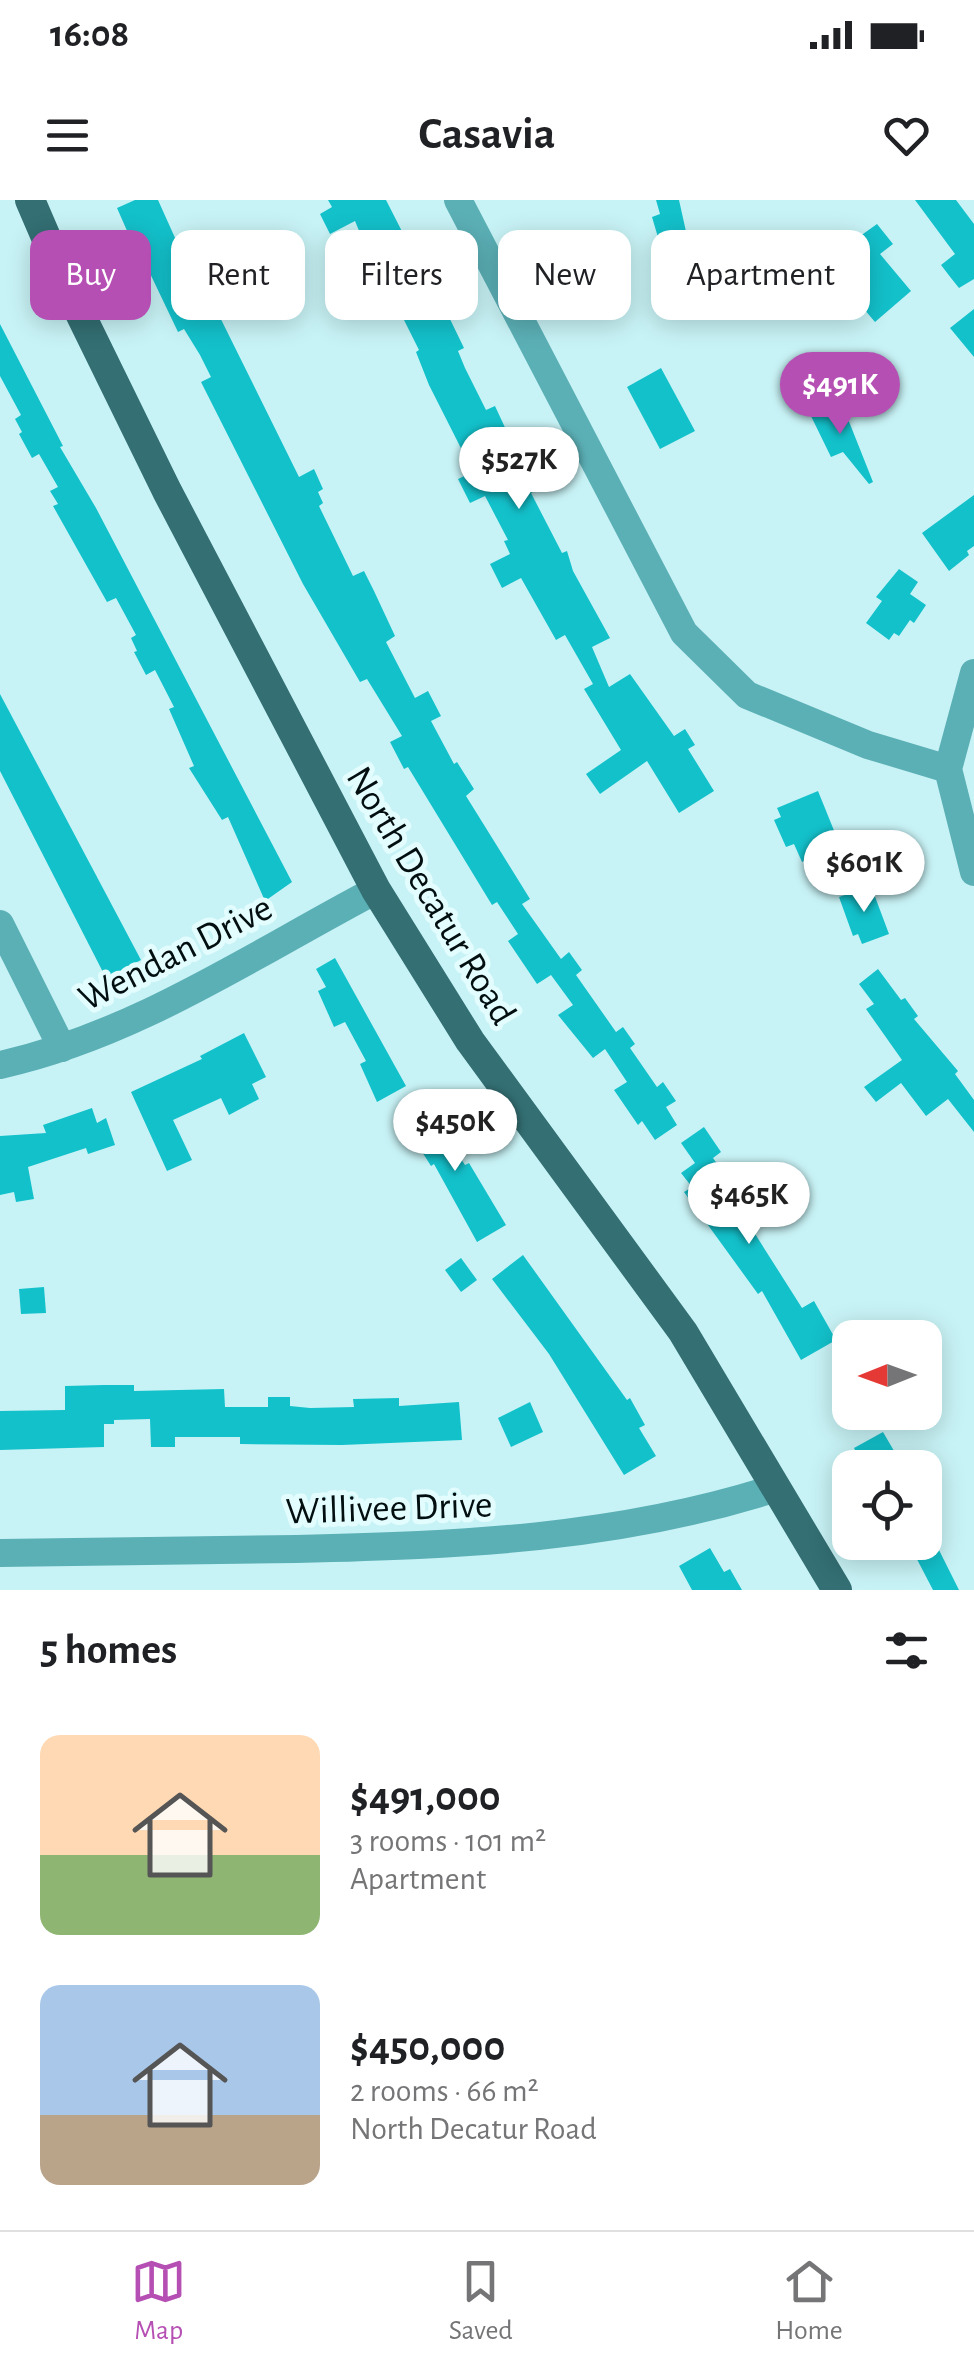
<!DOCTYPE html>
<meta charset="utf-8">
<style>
:root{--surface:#fff;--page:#f6f6f6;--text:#202124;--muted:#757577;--line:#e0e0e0;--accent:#b64fb3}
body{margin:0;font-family:"Alegreya Sans",sans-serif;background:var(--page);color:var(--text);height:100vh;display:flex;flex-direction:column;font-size:38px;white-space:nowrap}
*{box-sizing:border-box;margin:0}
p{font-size:32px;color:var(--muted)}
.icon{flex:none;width:55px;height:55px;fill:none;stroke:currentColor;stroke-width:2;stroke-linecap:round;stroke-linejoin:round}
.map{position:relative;height:1390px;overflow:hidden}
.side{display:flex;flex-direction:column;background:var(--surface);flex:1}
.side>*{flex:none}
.hud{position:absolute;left:30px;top:30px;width:915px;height:90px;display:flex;gap:20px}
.needle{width:65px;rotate:269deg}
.tools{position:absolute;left:832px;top:1120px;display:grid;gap:20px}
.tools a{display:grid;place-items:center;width:110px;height:110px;border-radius:20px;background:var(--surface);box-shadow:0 5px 25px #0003;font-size:50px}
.price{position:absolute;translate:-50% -85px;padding:0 22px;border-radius:35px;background:#fff;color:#222;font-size:32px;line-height:65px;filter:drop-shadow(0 2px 5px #0008)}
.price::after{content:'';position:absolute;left:50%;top:60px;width:30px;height:22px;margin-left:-15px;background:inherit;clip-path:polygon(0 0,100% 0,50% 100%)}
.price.current{background:var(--accent);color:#fff}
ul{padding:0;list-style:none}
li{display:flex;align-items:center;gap:30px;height:250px;padding:0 40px}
li span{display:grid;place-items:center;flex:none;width:280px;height:200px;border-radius:20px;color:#555}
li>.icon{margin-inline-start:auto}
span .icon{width:120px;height:120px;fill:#fffc;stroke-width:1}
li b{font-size:42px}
h2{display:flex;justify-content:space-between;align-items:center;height:120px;padding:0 40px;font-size:42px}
.chip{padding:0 35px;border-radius:20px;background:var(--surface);box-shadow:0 5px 25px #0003;font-size:35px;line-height:90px}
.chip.current{background:var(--accent);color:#fff}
.status{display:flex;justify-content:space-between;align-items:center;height:70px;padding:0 50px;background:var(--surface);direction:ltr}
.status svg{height:28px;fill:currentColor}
header{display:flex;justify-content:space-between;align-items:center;height:130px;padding:0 40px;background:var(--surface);font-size:45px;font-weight:600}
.menu{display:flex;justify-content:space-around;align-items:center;height:140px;border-top:2px solid var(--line);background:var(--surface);font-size:28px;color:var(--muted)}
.menu a{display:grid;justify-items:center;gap:5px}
.menu .current{color:var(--accent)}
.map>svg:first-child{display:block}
</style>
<div class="status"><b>16:08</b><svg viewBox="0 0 49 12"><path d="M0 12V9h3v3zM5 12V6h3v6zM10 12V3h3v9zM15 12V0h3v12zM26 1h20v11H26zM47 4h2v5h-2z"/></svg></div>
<header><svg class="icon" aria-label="menu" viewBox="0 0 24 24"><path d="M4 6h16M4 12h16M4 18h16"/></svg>Casavia<svg class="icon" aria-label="heart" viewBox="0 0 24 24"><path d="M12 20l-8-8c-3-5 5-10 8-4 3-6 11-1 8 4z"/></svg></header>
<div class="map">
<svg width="974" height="1390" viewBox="0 0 974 1390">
<rect width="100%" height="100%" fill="#c8f3f6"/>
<!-- building -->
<g fill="#13c1cb">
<polygon points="135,0 158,0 185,60 197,54 210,82 204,85 299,277 314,269 323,289 318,292 323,303 319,306 353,376 364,371 374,391 395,436 386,442 415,498 428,491 441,516 431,521 454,564 457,562 474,589 466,596 530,699 522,704 561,759 569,752 582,770 576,775 616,832 623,827 635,844 630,848 657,887 663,882 676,901 666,907 677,925 655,940 642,921 638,925 614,890 627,882 605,849 593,858 558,815 573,805 551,775 537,784 508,741 518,734 497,702 492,705 408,567 404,569 390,542 402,536 367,479 360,482 303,384 201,182 211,177 200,155 184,129 178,132 146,65 143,67 117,8"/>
<polygon points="328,0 386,0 413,53 417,51 464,148 458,151 465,168 486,210 495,206 523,266 527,264 539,289 531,293 562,353 567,351 573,371 610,438 592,447 609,487 630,474 674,536 685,529 695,545 688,549 714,591 679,613 647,561 600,594 586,574 621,550 584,489 593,484 565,435 556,440 521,378 502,388 490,364 510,354 504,341 508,340 485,296 470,303 458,279 473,272 429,185 416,152 419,150 391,94 386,96 355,21 330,34 320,14 332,7"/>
<polygon points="656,0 679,0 691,54 665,61 652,17 660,14"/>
<polygon points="915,0 956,0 974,24 974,79 959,88 951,78 941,65 955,54"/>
<polygon points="877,24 893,44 880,54 911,91 875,122 847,89 853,84 821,43 838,30 849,44"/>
<polygon points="974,109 974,157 950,128"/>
<polygon points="0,124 63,246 60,247 96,308 292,682 265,701 228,617 222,620 189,568 194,566 169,509 174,507 155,470 146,475 134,452 137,451 131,438 136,435 116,398 107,402 53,306 58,304 50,291 58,287 39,254 32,258 19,234 22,232 15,219 21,215 0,176"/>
<polygon points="661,168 695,231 660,249 627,187"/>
<polygon points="831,201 840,216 846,214 873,282 869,284 843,252 831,257 810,214"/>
<polygon points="974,295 974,346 967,351 969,355 949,371 922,333"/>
<polygon points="899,369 918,382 910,394 926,405 914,423 910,420 899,436 894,433 889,440 866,423 882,401 876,397"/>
<polygon points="0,494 141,760 106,778 0,571"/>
<polygon points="818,591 835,633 831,635 837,647 802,662 794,644 786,647 774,620 781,617 777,608"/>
<polygon points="871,686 889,734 862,744 858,734 853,736 839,697"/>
<polygon points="335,758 406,886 377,902 360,864 366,861 345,822 334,827 318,791 326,787 316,769"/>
<polygon points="878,769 901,800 905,798 918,816 914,819 958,871 955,874 974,900 974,932 948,899 926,916 901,883 876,902 864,887 902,860 866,809 874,804 859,784"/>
<polygon points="244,833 266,877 252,884 259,899 229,915 221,898 173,920 192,960 167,971 131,892 202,859 200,856"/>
<polygon points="422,900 465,965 469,963 506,1025 477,1042 434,964 431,966 410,933 415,930 403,913"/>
<polygon points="92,908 97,923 106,918 115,945 88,954 86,948 28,967 34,999 16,1002 14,992 0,995 0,936 46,933 43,925"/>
<polygon points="704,927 721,952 713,958 737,992 731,996 802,1108 814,1101 836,1140 801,1160 762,1091 758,1094 684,992 692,987 681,973 695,963 681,943"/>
<polygon points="523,1055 627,1200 630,1198 645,1225 639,1228 656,1256 624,1275 549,1154 492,1079"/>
<polygon points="461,1058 477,1080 461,1092 445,1070"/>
<polygon points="44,1087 46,1113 21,1114 19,1089"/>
<polygon points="104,1185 134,1185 134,1191 224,1189 225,1207 268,1207 268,1197 290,1197 290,1206 310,1208 354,1207 353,1199 399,1198 399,1206 459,1202 462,1240 342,1245 240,1244 240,1237 175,1237 175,1247 151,1247 150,1219 114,1220 114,1224 104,1224 104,1247 0,1250 0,1211 65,1210 65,1186"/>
<polygon points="530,1202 543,1232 511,1247 498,1218"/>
<polygon points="883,1232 904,1268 864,1268 854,1248"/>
<polygon points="908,1342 935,1342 959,1390 933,1390"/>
<polygon points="710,1348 724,1372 730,1369 742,1390 692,1390 679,1366"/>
</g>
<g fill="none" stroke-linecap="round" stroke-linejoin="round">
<!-- minor -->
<g stroke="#5bb0b6" stroke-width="28">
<polyline points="458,0 684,433 747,495 868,545 948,569"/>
<polyline points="974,473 948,569 974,672"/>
<polyline points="0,724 62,848"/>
<path d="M0,865C136,835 254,754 376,690"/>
<path d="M0,1353C99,1352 197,1350 296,1349C461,1345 617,1339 776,1288"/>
</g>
<!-- major -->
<polyline stroke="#336f73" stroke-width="30" points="30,0 70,93 167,291 376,690 470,841 683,1132 837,1390"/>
</g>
<g text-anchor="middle" stroke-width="10" stroke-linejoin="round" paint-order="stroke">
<!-- street labels -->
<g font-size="38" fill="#020e0f" stroke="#e3fcfe">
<text transform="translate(432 695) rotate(59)" y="13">North Decatur Road</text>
<text transform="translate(175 752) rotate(-27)" y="13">Wendan Drive</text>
<text transform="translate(389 1307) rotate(-2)" y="13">Willivee Drive</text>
</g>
</g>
</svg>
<div class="tools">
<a><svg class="needle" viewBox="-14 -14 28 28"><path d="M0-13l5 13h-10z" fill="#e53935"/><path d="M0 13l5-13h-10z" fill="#757577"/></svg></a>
<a><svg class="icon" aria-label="locate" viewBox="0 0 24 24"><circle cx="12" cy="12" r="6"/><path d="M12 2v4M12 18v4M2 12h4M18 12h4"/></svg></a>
</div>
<b class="price current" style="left:840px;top:237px">$491K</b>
<b class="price" style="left:519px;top:312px">$527K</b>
<b class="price" style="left:864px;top:715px">$601K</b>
<b class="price" style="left:455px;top:974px">$450K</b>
<b class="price" style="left:749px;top:1047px">$465K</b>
<div class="hud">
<a class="chip current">Buy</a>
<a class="chip">Rent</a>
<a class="chip">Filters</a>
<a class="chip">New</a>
<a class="chip">Apartment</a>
</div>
</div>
<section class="side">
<h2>5 homes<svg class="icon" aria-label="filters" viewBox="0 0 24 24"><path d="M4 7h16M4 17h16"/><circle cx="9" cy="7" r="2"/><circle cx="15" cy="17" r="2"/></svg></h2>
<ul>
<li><span style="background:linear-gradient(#ffd9b3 60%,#8fb573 0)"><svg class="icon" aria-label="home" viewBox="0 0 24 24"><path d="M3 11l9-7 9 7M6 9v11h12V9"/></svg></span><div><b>$491,000</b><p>3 rooms · 101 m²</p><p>Apartment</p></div></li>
<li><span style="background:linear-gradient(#a9c7e8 65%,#b9a48a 0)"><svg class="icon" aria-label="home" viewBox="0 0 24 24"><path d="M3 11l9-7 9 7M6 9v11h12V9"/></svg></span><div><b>$450,000</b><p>2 rooms · 66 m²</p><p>North Decatur Road</p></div></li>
</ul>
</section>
<nav class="menu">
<a class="current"><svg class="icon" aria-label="map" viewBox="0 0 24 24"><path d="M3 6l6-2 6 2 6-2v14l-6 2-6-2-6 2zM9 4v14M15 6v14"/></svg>Map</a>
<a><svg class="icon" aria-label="saved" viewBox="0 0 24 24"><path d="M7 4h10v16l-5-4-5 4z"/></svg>Saved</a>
<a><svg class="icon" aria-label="home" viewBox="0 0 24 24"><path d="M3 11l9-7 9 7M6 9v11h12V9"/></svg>Home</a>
</nav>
